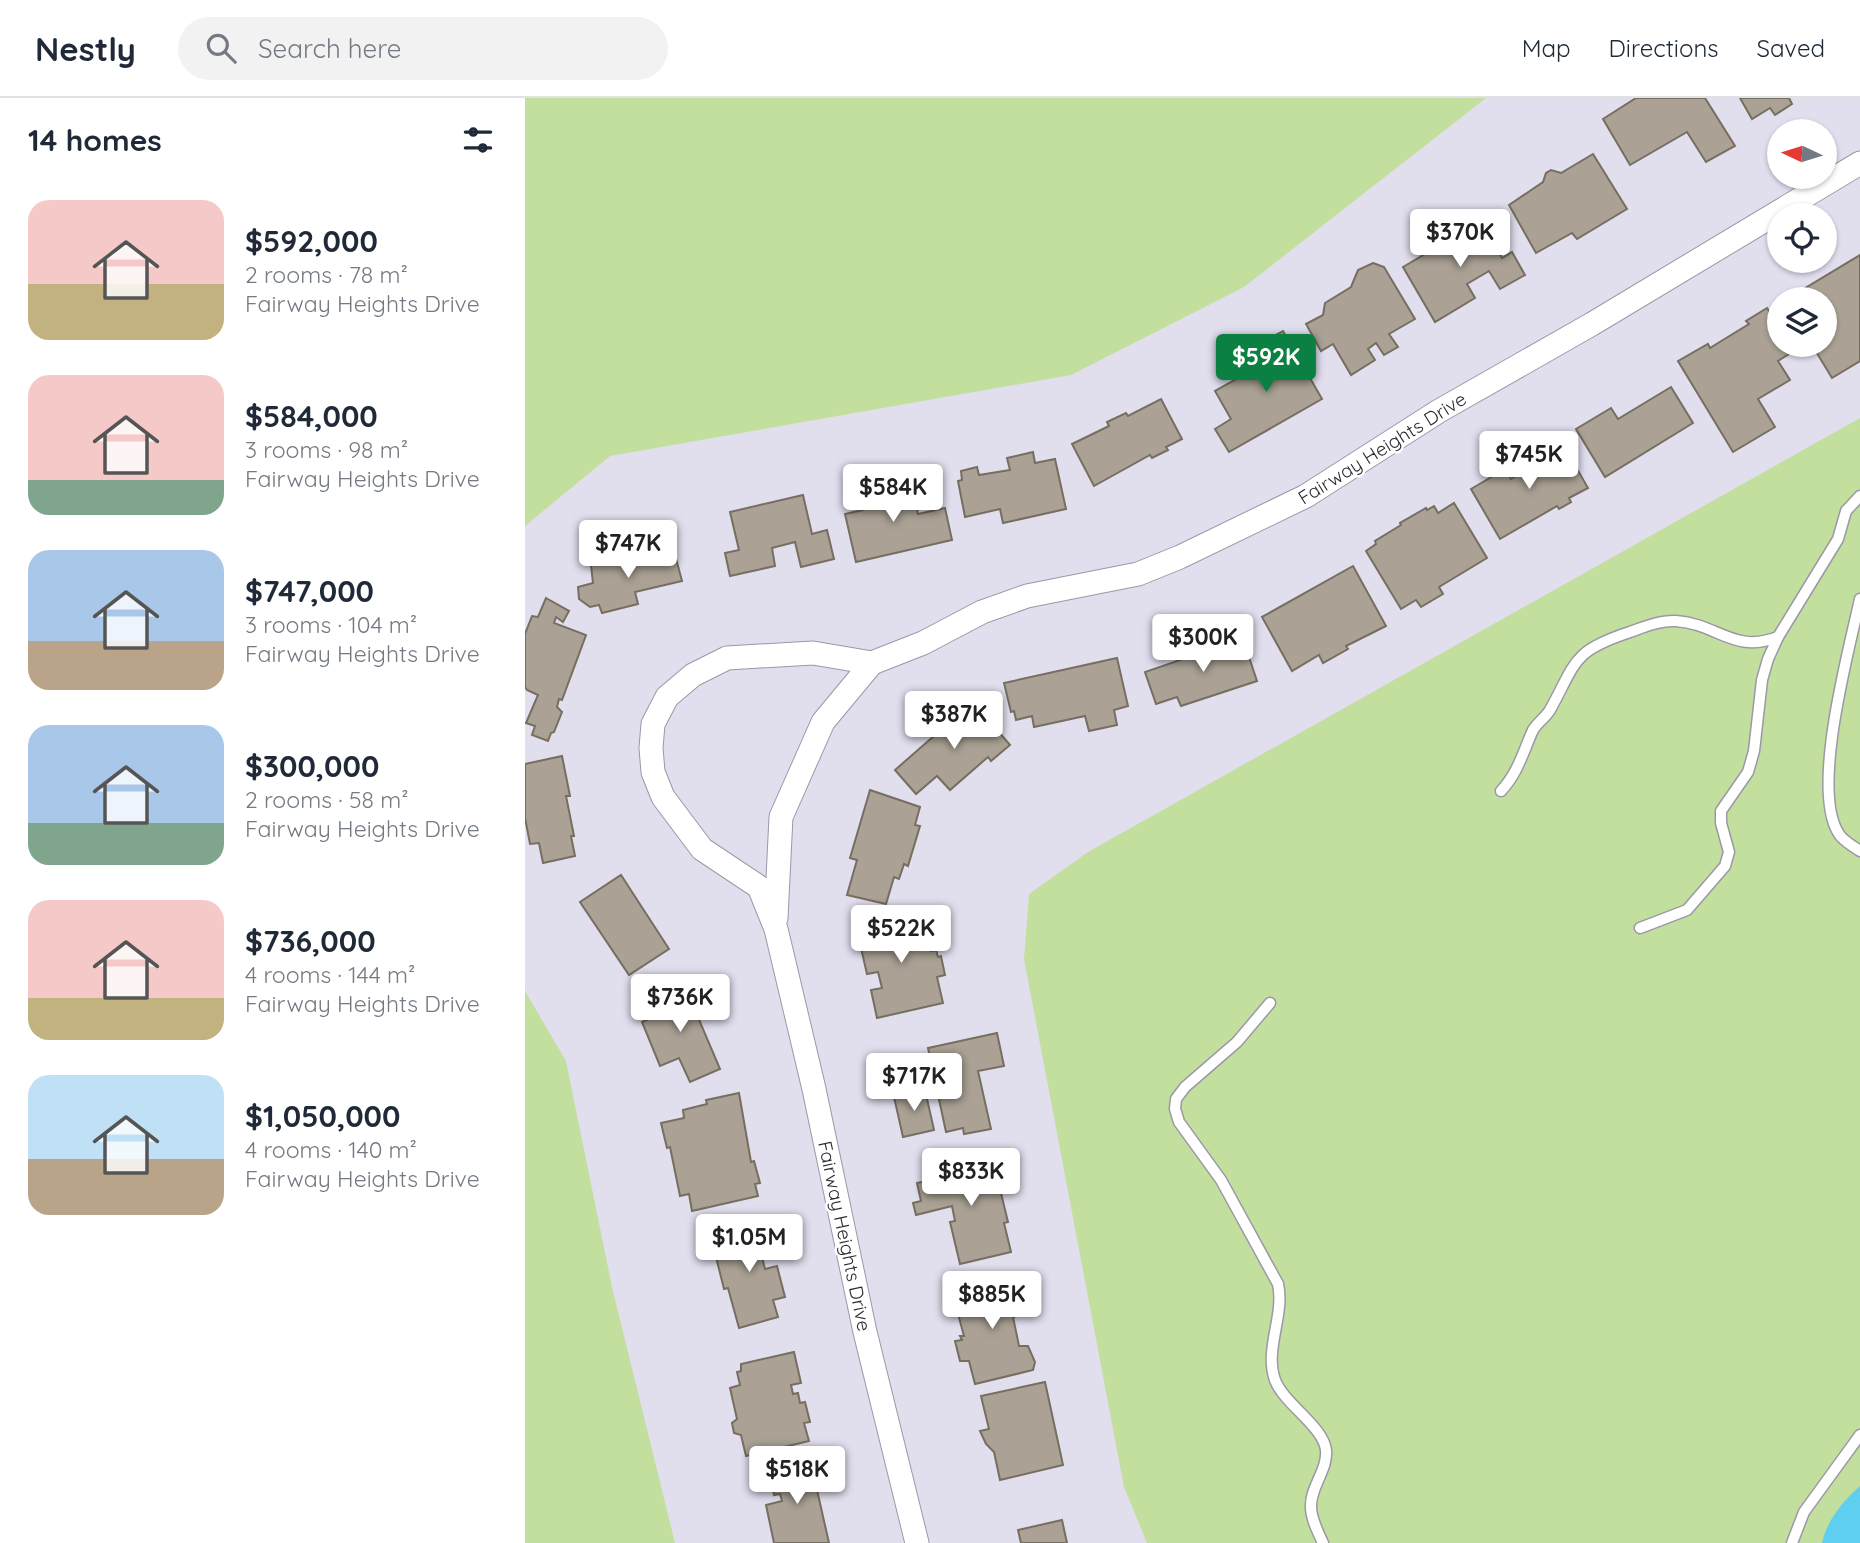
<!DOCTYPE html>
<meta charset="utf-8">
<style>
:root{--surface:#fff;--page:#f2f2f3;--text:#1f2937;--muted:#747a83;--line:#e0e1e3;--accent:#0b8043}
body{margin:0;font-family:Quicksand,sans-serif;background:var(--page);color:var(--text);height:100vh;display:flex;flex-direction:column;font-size:26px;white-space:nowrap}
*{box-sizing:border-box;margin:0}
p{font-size:23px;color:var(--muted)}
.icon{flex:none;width:38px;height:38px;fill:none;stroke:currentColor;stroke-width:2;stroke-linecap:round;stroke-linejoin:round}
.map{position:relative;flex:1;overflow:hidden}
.sheet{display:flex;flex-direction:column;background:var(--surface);width:525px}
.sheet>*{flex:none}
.needle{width:46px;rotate:274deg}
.fabs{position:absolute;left:1242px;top:21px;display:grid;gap:14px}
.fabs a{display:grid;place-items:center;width:70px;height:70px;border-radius:50%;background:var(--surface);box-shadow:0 2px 5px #0004;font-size:35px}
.price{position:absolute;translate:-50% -60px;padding:0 16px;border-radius:7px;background:#fff;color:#222;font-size:23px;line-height:46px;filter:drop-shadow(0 2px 4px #0008)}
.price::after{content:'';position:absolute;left:50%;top:42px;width:21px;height:16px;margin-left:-10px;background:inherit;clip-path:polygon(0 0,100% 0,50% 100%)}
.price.current{background:var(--accent);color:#fff}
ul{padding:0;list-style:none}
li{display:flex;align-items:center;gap:21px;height:175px;padding:0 28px}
li span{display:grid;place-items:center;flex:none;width:196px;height:140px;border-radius:21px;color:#555}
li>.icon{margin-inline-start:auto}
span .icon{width:84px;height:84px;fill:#fffc;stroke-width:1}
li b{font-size:30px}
h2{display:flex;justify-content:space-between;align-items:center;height:84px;padding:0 28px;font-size:30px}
header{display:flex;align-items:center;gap:42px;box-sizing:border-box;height:98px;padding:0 35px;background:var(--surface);border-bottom:2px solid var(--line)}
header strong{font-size:33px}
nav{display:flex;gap:38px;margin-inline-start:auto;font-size:24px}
.search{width:490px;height:63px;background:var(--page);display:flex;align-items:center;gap:18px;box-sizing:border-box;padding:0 24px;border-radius:38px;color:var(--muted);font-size:26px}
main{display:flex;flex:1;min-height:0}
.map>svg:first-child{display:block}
</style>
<header>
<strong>Nestly</strong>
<div class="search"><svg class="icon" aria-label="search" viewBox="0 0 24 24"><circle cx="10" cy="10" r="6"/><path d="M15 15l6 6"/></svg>Search here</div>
<nav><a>Map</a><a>Directions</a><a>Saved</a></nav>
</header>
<main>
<section class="sheet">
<h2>14 homes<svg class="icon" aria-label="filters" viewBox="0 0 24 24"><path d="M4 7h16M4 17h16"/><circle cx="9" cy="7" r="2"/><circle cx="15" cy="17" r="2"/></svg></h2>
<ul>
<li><span style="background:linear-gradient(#f6c9c9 60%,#c2b280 0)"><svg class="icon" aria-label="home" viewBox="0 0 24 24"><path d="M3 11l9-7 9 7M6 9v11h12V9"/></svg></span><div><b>$592,000</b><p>2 rooms · 78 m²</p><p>Fairway Heights Drive</p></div></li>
<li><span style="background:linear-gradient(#f6c9c9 75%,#7fa58c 0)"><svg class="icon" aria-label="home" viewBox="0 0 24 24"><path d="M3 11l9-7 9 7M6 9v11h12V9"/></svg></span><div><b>$584,000</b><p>3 rooms · 98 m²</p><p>Fairway Heights Drive</p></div></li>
<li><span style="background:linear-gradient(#a9c7e8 65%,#b9a48a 0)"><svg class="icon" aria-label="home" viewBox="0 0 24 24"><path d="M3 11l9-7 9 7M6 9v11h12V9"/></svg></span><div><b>$747,000</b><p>3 rooms · 104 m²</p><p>Fairway Heights Drive</p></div></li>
<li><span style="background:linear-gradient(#a9c7e8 70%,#7fa58c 0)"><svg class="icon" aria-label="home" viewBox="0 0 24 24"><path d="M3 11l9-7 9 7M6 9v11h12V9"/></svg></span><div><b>$300,000</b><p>2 rooms · 58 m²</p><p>Fairway Heights Drive</p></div></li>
<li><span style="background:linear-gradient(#f6c9c9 70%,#c2b280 0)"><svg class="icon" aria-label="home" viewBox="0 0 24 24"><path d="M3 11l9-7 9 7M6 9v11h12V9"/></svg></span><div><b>$736,000</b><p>4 rooms · 144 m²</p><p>Fairway Heights Drive</p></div></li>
<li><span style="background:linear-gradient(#bfe0f5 60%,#b9a48a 0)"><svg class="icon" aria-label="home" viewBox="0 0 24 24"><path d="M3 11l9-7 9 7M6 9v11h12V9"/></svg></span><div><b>$1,050,000</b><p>4 rooms · 140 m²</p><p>Fairway Heights Drive</p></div></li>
</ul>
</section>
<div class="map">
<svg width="1335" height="1445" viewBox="0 0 1335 1445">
<rect width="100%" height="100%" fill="#e1deee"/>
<!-- green -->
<g fill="#c3df9d">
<polygon points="0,0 961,0 719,189 546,277 85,358 0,428"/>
<polygon points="1335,320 1335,1445 622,1445 599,1389 499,861 504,796 563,754"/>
<polygon points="0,893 41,963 87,1189 150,1445 0,1445"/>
</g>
<!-- water -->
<path fill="#5ecff1" d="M1335,1388V1445H1297C1302,1422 1318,1403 1335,1388Z"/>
<!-- building -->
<g fill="#aba295" stroke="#766e61" stroke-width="2">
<polygon points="1111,0 1180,0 1210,48 1181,64 1162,34 1105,67 1078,21"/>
<polygon points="1215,0 1264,0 1267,6 1250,17 1245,10 1227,21"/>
<polygon points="1068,56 1102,111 1052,141 1047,135 1011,155 984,107 1018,84 1021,75 1026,72 1036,75"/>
<polygon points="951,115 977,160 987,154 1000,177 975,191 964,173 942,186 950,200 910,224 878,169 939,133 934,125"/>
<polygon points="1335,157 1335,263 1307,280 1287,247 1300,247 1300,201 1262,201"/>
<polygon points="848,165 859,169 890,221 864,236 873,249 859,257 851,245 843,251 850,262 826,277 808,246 796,253 781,226 798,217 800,205 826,189 833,172"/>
<polygon points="1242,210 1255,230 1255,247 1265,247 1269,253 1253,263 1265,282 1233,301 1250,329 1208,354 1153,263 1183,246 1185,250 1193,245 1224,226 1221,223"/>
<polygon points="758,233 797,301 704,354 690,331 706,321 690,293 742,264 732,247"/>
<polygon points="1146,289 1168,325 1080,379 1051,331 1086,310 1093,321"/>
<polygon points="636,301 657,341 641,349 643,352 627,360 625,357 569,388 547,346 584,328 582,324 601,315 603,318"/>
<polygon points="1039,348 1063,390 1044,400 1046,404 1034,411 1032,408 975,441 946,391 980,371 986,381 1006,369 1003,363 1021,353 1024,357"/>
<polygon points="508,354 510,365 530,361 541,411 478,425 475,411 440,419 433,383 437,382 436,373 452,369 454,377 485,372 482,360"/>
<polygon points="362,385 364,395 387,389 393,416 420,410 427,442 331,464 320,416 338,412 333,391"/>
<polygon points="278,397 287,436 302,432 309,461 276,469 270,444 247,450 250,468 205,478 200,455 214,452 205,414"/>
<polygon points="929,405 962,460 914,489 918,496 896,509 891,502 876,511 841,453 851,446 850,443 876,427 875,425 901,410 902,412 909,408 913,415"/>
<polygon points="149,453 157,483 110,494 113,506 77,515 74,507 65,509 54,501 53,489 68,485 66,467 123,455 125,459"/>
<polygon points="828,468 861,528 821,548 823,551 798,565 794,557 767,573 737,519"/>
<polygon points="21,500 44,513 38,524 31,519 29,525 61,537 37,602 34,601 32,609 37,614 29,634 26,635 23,643 7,637 10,628 1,625 13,597 2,592 0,589 0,536 7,518 13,519"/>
<polygon points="718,541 732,583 656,608 652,599 631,606 620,574 664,559 662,554 693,544 694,549"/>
<polygon points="592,560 603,608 589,612 592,627 564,633 560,618 509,629 507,618 491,622 489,613 486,614 479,585"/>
<polygon points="448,604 485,647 466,663 463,659 425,692 412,678 391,696 370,672"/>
<polygon points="37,658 45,698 41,698 49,738 46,738 50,758 18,765 14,745 5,746 0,720 0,666"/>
<polygon points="345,692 395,709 390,727 395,728 383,768 379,766 374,781 369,779 361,806 322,797 332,762 325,760"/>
<polygon points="96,777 144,851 104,877 55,804"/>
<polygon points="360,817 362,828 398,820 406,853 411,852 413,859 416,858 420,877 412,879 418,905 352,920 346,892 357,890 353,874 342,876 330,824"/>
<polygon points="158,884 195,971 165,984 154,960 135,968 117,924 137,915 130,897"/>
<polygon points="472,935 479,968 453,973 466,1031 439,1036 438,1030 421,1034 403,950"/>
<polygon points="400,992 409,1032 378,1039 369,999"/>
<polygon points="214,995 226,1064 229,1063 235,1085 230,1086 233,1098 167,1113 164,1096 155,1098 145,1049 142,1050 136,1025 159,1020 158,1012 182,1006 181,1002"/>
<polygon points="465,1060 466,1064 475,1063 482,1094 476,1095 483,1124 479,1125 486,1154 435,1166 425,1124 430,1123 427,1108 391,1117 388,1105 396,1103 392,1085 429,1077 427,1069"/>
<polygon points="241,1124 248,1151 236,1155 240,1171 252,1168 260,1199 248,1202 253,1219 214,1230 203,1190 199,1191 186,1139"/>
<polygon points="465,1176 469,1194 490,1189 501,1199 500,1210 496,1217 488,1219 494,1248 503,1248 510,1264 508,1272 450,1286 444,1263 435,1263 430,1243 437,1242 435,1238 439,1238 433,1216 440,1214 432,1184"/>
<polygon points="269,1254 276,1285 266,1287 268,1296 273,1295 275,1305 280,1304 285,1324 279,1325 284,1343 221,1358 216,1337 209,1335 207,1325 212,1321 205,1290 215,1287 212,1274 216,1273 216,1266"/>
<polygon points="520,1284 538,1367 475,1382 469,1354 461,1346 455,1333 464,1331 456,1298"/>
<polygon points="285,1361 304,1445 249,1445 241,1407 257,1403 255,1396 249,1397 246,1380 251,1379 249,1369"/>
<polygon points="537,1422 542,1445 496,1445 493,1432"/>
</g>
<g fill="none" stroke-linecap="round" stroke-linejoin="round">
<defs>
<g id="service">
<path d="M1335,501C1324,552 1285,693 1314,736C1318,743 1328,748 1335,753"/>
<path d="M976,693C993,675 998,654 1008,632C1013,624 1020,620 1025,612C1052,563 1047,553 1105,534C1119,529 1136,522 1151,523C1193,526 1209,556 1253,539"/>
<polyline points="1115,830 1162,812 1200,768 1204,754 1196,725 1196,713 1223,674 1229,653 1237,582 1243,561 1253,539 1313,441 1321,413 1335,398"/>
<path d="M745,905L712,944L660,989L651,1001L650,1011L654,1024L696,1082L753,1186C760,1217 739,1251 750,1282C759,1306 798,1328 801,1352C803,1372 785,1389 786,1409C786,1421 793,1434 798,1445"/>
<polyline points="1267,1445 1279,1414 1335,1337"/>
</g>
<g id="minor">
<polyline points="251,820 256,719 298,624 347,565"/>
<polyline points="392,1445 340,1234 289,991 251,831 234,789 177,751 138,699 128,674 126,650 128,626 142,599 168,577 202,560 288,555 347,565 398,545 457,514 502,498 613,476 655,459 781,398 914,313 1067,226 1335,65"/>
</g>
</defs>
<!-- service casing -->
<use href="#service" stroke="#9b98a7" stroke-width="13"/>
<!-- minor casing -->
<use href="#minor" stroke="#9b98a7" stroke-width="25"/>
<!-- service -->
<use href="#service" stroke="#fff" stroke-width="10"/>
<!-- minor -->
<use href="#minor" stroke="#fff" stroke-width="23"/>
</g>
<g text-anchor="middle" stroke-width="5" stroke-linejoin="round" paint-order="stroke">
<!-- street labels -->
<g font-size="19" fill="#2c2b31" stroke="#fff">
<text transform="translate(857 350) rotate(-32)" y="7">Fairway Heights Drive</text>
<text transform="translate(320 1138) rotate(78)" y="7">Fairway Heights Drive</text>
</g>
</g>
</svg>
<div class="fabs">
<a><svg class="needle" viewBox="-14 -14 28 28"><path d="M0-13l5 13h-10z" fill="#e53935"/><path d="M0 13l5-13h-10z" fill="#747a83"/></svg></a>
<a><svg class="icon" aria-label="locate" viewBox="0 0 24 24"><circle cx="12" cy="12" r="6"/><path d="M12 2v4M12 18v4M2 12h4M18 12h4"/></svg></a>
<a><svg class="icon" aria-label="layers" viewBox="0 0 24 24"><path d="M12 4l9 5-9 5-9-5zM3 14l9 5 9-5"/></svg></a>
</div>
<b class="price" style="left:935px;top:171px">$370K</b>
<b class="price current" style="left:741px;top:296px">$592K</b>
<b class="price" style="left:1004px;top:393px">$745K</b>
<b class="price" style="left:368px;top:426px">$584K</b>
<b class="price" style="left:103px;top:482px">$747K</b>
<b class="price" style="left:678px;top:576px">$300K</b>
<b class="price" style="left:429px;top:653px">$387K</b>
<b class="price" style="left:376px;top:867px">$522K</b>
<b class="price" style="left:155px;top:936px">$736K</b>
<b class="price" style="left:389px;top:1015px">$717K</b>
<b class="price" style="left:446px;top:1110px">$833K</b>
<b class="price" style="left:224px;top:1176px">$1.05M</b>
<b class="price" style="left:467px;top:1233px">$885K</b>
<b class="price" style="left:272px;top:1408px">$518K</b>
</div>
</main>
